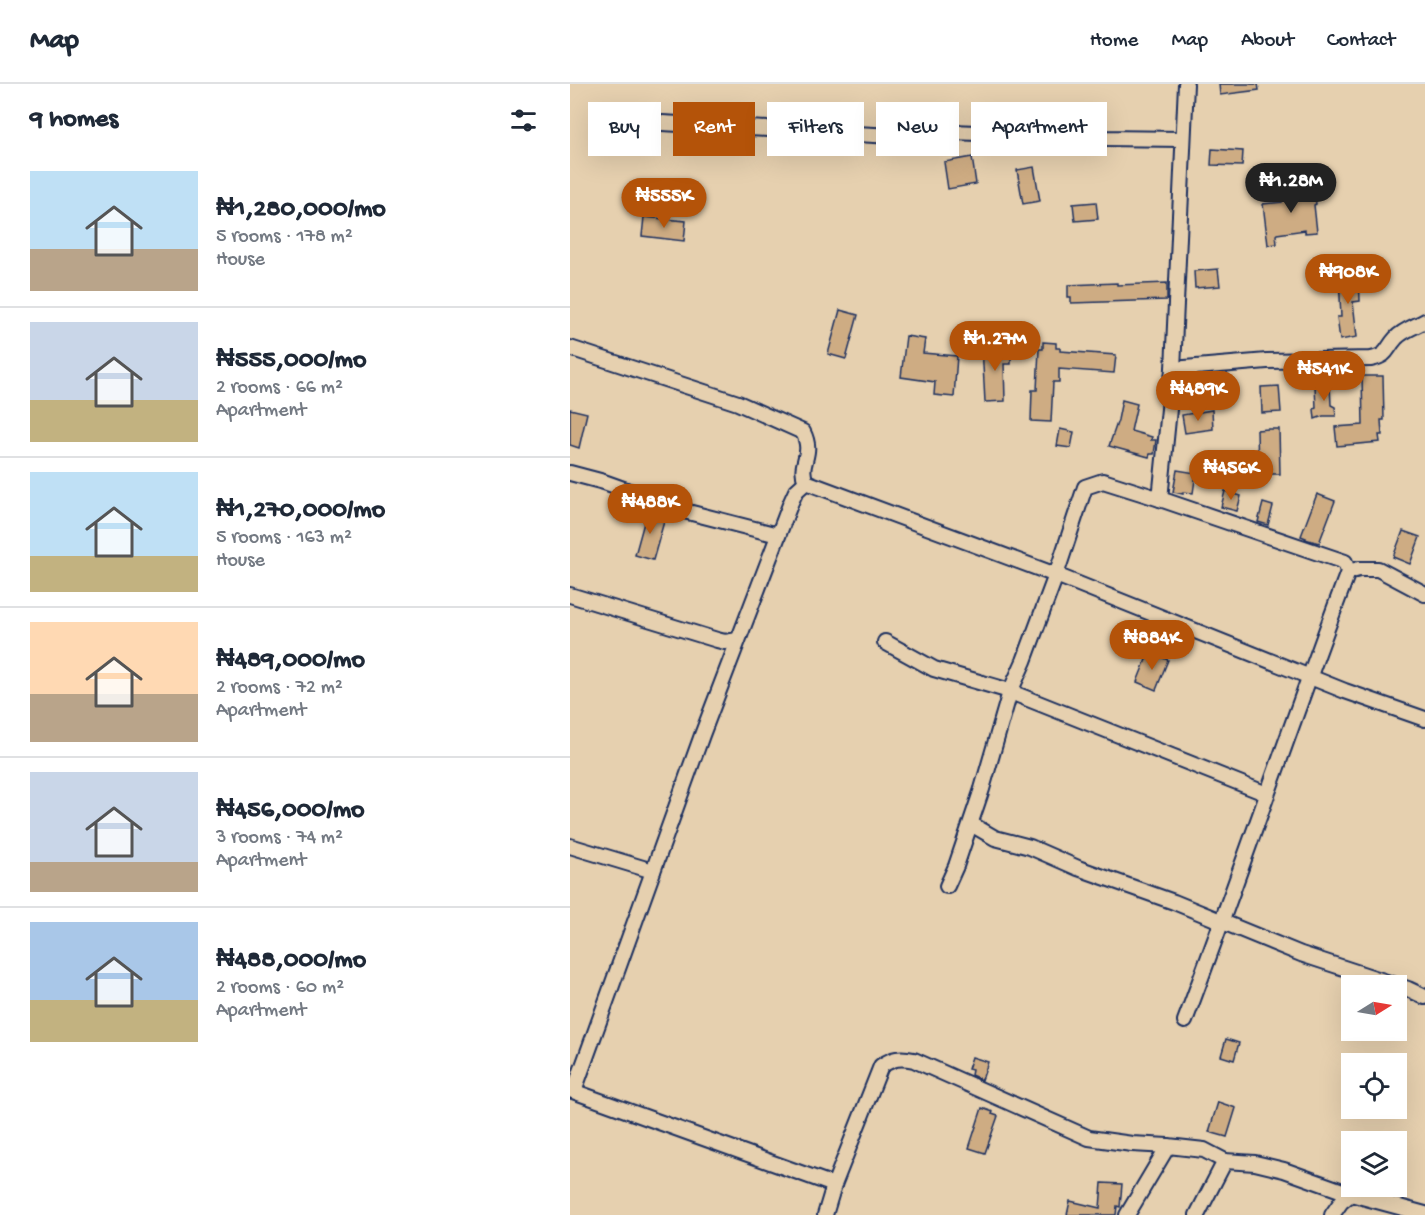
<!DOCTYPE html>
<meta charset="utf-8">
<style>
:root{--surface:#fff;--page:#f2f2f3;--text:#1f2937;--muted:#747a83;--line:#e0e1e3;--accent:#b45309}
body{margin:0;font-family:"Gochi Hand",sans-serif;background:var(--page);color:var(--text);height:100vh;display:flex;flex-direction:column;font-size:22px;white-space:nowrap}
*{box-sizing:border-box;margin:0}
p{font-size:20px;color:var(--muted)}
.icon{flex:none;width:33px;height:33px;fill:none;stroke:currentColor;stroke-width:2;stroke-linecap:round;stroke-linejoin:round}
.map{position:relative;flex:1;overflow:hidden}
.panel{display:flex;flex-direction:column;background:var(--surface);width:570px}
.panel>*{flex:none}
.top-card{position:absolute;left:18px;top:18px;width:570px;height:54px;display:flex;gap:12px}
.needle{width:39px;rotate:79deg}
.tools{position:absolute;left:771px;top:891px;display:grid;gap:12px}
.tools a{display:grid;place-items:center;width:66px;height:66px;border-radius:0px;background:var(--surface);box-shadow:0 6px 24px #0002;font-size:30px}
.price{position:absolute;translate:-50% -51px;padding:0 14px;border-radius:21px;background:var(--accent);color:#fff;font-size:20px;line-height:39px;filter:drop-shadow(0 2px 3px #0008)}
.price::after{content:'';position:absolute;left:50%;top:36px;width:18px;height:14px;margin-left:-9px;background:inherit;clip-path:polygon(0 0,100% 0,50% 100%)}
.price.current{background:#222;color:#fff}
ul{padding:0;list-style:none}
li{display:flex;align-items:center;gap:18px;height:150px;padding:0 30px}
li+li{border-top:2px solid var(--line)}
li span{display:grid;place-items:center;flex:none;width:168px;height:120px;border-radius:0px;color:#555}
li>.icon{margin-inline-start:auto}
span .icon{width:72px;height:72px;fill:#fffc;stroke-width:1}
li b{font-size:26px}
h2{display:flex;justify-content:space-between;align-items:center;height:72px;padding:0 30px;font-size:26px}
.chip{padding:0 21px;border-radius:0px;background:var(--surface);box-shadow:0 6px 24px #0002;font-size:21px;line-height:54px}
.chip.current{background:var(--accent);color:#fff}
header{display:flex;align-items:center;gap:36px;box-sizing:border-box;height:84px;padding:0 30px;background:var(--surface);border-bottom:2px solid var(--line)}
header strong{font-size:28px}
nav{display:flex;gap:33px;margin-inline-start:auto;font-size:21px}
main{display:flex;flex:1;min-height:0}
.map>svg:first-child{display:block}
</style>
<header>
<strong>Map</strong>
<nav><a>Home</a><a>Map</a><a>About</a><a>Contact</a></nav>
</header>
<main>
<section class="panel">
<h2>9 homes<svg class="icon" aria-label="filters" viewBox="0 0 24 24"><path d="M4 7h16M4 17h16"/><circle cx="9" cy="7" r="2"/><circle cx="15" cy="17" r="2"/></svg></h2>
<ul>
<li><span style="background:linear-gradient(#bfe0f5 65%,#b9a48a 0)"><svg class="icon" aria-label="home" viewBox="0 0 24 24"><path d="M3 11l9-7 9 7M6 9v11h12V9"/></svg></span><div><b>₦1,280,000/mo</b><p>5 rooms · 178 m²</p><p>House</p></div></li>
<li><span style="background:linear-gradient(#c9d6e8 65%,#c2b280 0)"><svg class="icon" aria-label="home" viewBox="0 0 24 24"><path d="M3 11l9-7 9 7M6 9v11h12V9"/></svg></span><div><b>₦555,000/mo</b><p>2 rooms · 66 m²</p><p>Apartment</p></div></li>
<li><span style="background:linear-gradient(#bfe0f5 70%,#c2b280 0)"><svg class="icon" aria-label="home" viewBox="0 0 24 24"><path d="M3 11l9-7 9 7M6 9v11h12V9"/></svg></span><div><b>₦1,270,000/mo</b><p>5 rooms · 163 m²</p><p>House</p></div></li>
<li><span style="background:linear-gradient(#ffd9b3 60%,#b9a48a 0)"><svg class="icon" aria-label="home" viewBox="0 0 24 24"><path d="M3 11l9-7 9 7M6 9v11h12V9"/></svg></span><div><b>₦489,000/mo</b><p>2 rooms · 72 m²</p><p>Apartment</p></div></li>
<li><span style="background:linear-gradient(#c9d6e8 75%,#b9a48a 0)"><svg class="icon" aria-label="home" viewBox="0 0 24 24"><path d="M3 11l9-7 9 7M6 9v11h12V9"/></svg></span><div><b>₦456,000/mo</b><p>3 rooms · 74 m²</p><p>Apartment</p></div></li>
<li><span style="background:linear-gradient(#a9c7e8 65%,#c2b280 0)"><svg class="icon" aria-label="home" viewBox="0 0 24 24"><path d="M3 11l9-7 9 7M6 9v11h12V9"/></svg></span><div><b>₦488,000/mo</b><p>2 rooms · 60 m²</p><p>Apartment</p></div></li>
</ul>
</section>
<div class="map">
<svg width="855" height="1131" viewBox="0 0 855 1131">
<rect width="100%" height="100%" fill="#e6d0af"/>
<filter id="ink" filterUnits="userSpaceOnUse"><feTurbulence type="fractalNoise" baseFrequency=".0167" numOctaves="2"/><feDisplacementMap in="SourceGraphic" scale="12" xChannelSelector="R" yChannelSelector="G"/><feConvolveMatrix kernelMatrix="1 2 1 2 8 2 1 2 1" color-interpolation-filters="sRGB"/></filter>
<g filter="url(#ink)">
<!-- building -->
<g fill="#ceac83" stroke="#1b2f5e" stroke-width="1.5">
<polygon points="649,0 688,0 689,6 650,11"/>
<polygon points="642,65 673,67 672,82 641,81"/>
<polygon points="402,73 406,100 378,105 374,78"/>
<polygon points="464,83 470,117 453,120 447,86"/>
<polygon points="744,102 746,120 744,121 747,148 735,149 735,146 707,150 706,151 707,160 698,161 693,120 712,118 711,107 731,104 731,103"/>
<polygon points="526,118 528,135 505,137 503,120"/>
<polygon points="74,133 116,137 114,157 72,152"/>
<polygon points="648,185 650,202 625,204 624,187"/>
<polygon points="785,189 786,192 789,192 790,217 783,218 787,253 770,256 767,233 771,233 769,193 772,193 772,190"/>
<polygon points="547,199 547,201 597,199 597,216 501,219 501,213 498,213 498,201"/>
<polygon points="270,226 288,231 276,275 258,270"/>
<polygon points="336,252 355,255 353,269 387,272 384,313 364,311 365,298 331,293"/>
<polygon points="473,258 486,259 486,264 490,264 490,267 546,271 544,289 489,285 489,298 483,298 481,338 461,337 462,306 467,306 469,265 473,265"/>
<polygon points="412,262 441,262 441,280 434,280 435,317 415,318"/>
<polygon points="792,292 813,292 814,336 811,336 812,351 809,351 810,358 767,362 765,343 793,341"/>
<rect x="640" y="296" width="17" height="9"/>
<polygon points="760,301 761,321 765,323 766,332 753,332 745,335 744,325 746,324 745,302"/>
<polygon points="709,302 711,328 692,329 691,303"/>
<polygon points="552,316 567,320 561,347 582,353 581,356 586,356 584,370 580,370 579,373 539,362 548,336"/>
<polygon points="0,325 17,329 9,364 0,361"/>
<polygon points="642,326 643,345 615,349 612,331"/>
<polygon points="490,345 504,348 501,364 487,362"/>
<polygon points="698,345 709,345 710,390 696,390 696,386 688,386 687,346"/>
<polygon points="607,386 626,389 623,409 613,408 613,410 603,408"/>
<polygon points="655,407 671,412 667,427 651,423"/>
<polygon points="747,410 765,417 749,459 735,455 736,454 731,452"/>
<polygon points="693,419 703,422 698,441 688,438"/>
<polygon points="78,424 89,428 88,432 95,434 83,476 65,471"/>
<polygon points="833,447 850,453 840,480 823,473"/>
<polygon points="579,568 598,576 586,606 567,598"/>
<polygon points="656,955 669,959 664,976 651,972"/>
<polygon points="402,973 418,978 412,996 401,991 402,986 398,985"/>
<polygon points="648,1018 666,1024 657,1053 639,1048"/>
<polygon points="412,1024 423,1028 422,1030 428,1032 415,1069 399,1064"/>
<polygon points="532,1099 552,1100 550,1123 547,1122 546,1131 497,1131 500,1117 530,1124"/>
</g>
<g fill="none" stroke-linecap="round" stroke-linejoin="round">
<defs>
<g id="minor">
<polyline points="92,39 322,52 359,47 532,54 613,55"/>
<path d="M0,264L168,319L233,348C245,372 227,378 236,398L486,491L775,607L855,635"/>
<path d="M603,285L697,277L801,275C819,271 815,266 826,254C833,246 846,242 855,237"/>
<polyline points="0,389 34,398 118,428 208,451"/>
<path d="M590,415L775,478L778,488C722,637 671,788 615,937"/>
<polyline points="778,488 789,485 808,485 855,510"/>
<polyline points="0,511 147,556 155,558 168,556"/>
<polyline points="315,558 364,585 433,605 697,710"/>
<polyline points="401,740 425,754 460,763 508,784 604,818 731,870 838,905 855,913"/>
<polyline points="0,762 83,787"/>
<polyline points="377,802 386,782 412,705 440,608 454,577 486,491 515,403 533,397 590,415 603,285 616,0"/>
<path d="M0,1006L264,1101L311,982C323,974 330,973 344,976L519,1054L562,1060L598,1062L634,1066L655,1077L685,1079L714,1086L781,1110L855,1130"/>
<polyline points="4,1007 132,651 221,418 226,407 236,398"/>
<polyline points="255,1131 264,1101"/>
<polyline points="557,1131 598,1062"/>
<polyline points="627,1131 655,1077"/>
<polyline points="762,1131 771,1118 781,1110"/>
</g>
</defs>
<!-- minor casing -->
<use href="#minor" stroke="#1b2f5e" stroke-width="18"/>
<!-- minor -->
<use href="#minor" stroke="#e6d0af" stroke-width="14"/>
</g>
</g>
</svg>
<div class="tools">
<a><svg class="needle" viewBox="-14 -14 28 28"><path d="M0-13l5 13h-10z" fill="#e53935"/><path d="M0 13l5-13h-10z" fill="#747a83"/></svg></a>
<a><svg class="icon" aria-label="locate" viewBox="0 0 24 24"><circle cx="12" cy="12" r="6"/><path d="M12 2v4M12 18v4M2 12h4M18 12h4"/></svg></a>
<a><svg class="icon" aria-label="layers" viewBox="0 0 24 24"><path d="M12 4l9 5-9 5-9-5zM3 14l9 5 9-5"/></svg></a>
</div>
<b class="price current" style="left:721px;top:130px">₦1.28M</b>
<b class="price" style="left:94px;top:145px">₦555K</b>
<b class="price" style="left:778px;top:221px">₦908K</b>
<b class="price" style="left:425px;top:288px">₦1.27M</b>
<b class="price" style="left:754px;top:318px">₦541K</b>
<b class="price" style="left:628px;top:338px">₦489K</b>
<b class="price" style="left:661px;top:417px">₦456K</b>
<b class="price" style="left:80px;top:451px">₦488K</b>
<b class="price" style="left:582px;top:587px">₦884K</b>
<div class="top-card">
<a class="chip">Buy</a>
<a class="chip current">Rent</a>
<a class="chip">Filters</a>
<a class="chip">New</a>
<a class="chip">Apartment</a>
</div>
</div>
</main>
